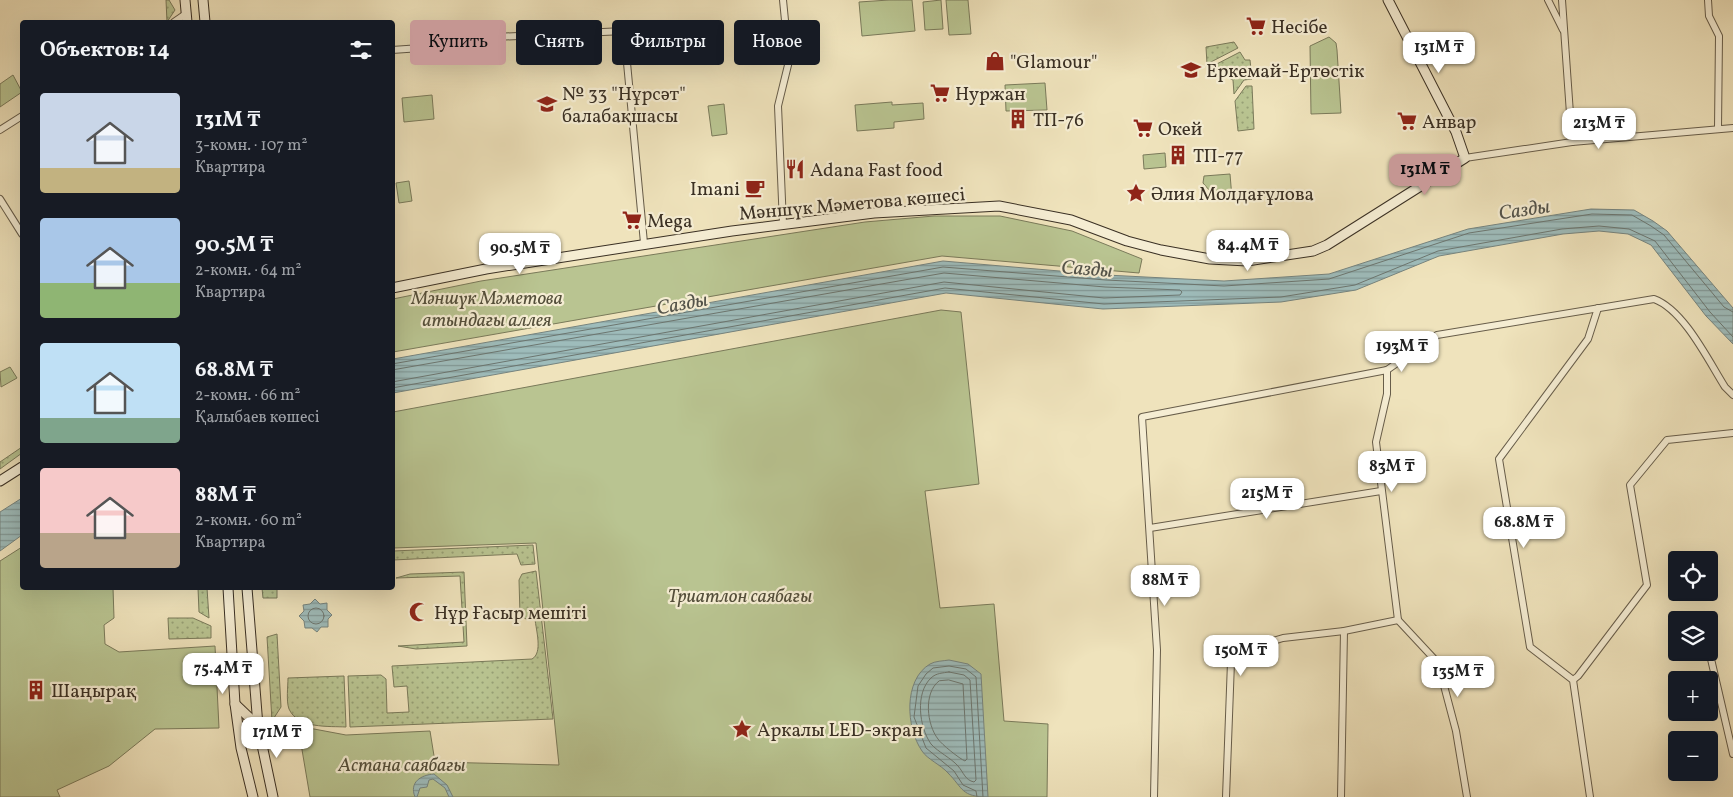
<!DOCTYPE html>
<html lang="ru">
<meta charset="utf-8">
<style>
:root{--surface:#171b24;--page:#20242c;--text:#f1f3f6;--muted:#9ea1a6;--accent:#c59692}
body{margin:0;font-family:Vollkorn,serif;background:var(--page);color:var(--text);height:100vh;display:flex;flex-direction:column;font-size:19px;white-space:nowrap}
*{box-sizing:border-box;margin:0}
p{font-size:16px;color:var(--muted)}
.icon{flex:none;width:28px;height:28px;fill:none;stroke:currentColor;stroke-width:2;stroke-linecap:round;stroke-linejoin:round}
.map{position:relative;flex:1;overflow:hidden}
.details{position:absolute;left:20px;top:20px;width:375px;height:570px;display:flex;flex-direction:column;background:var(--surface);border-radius:5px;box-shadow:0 5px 20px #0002}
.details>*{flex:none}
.hud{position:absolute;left:410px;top:20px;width:475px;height:45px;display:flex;gap:10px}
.buttons{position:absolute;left:1668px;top:551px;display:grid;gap:10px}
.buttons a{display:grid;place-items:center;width:50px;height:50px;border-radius:5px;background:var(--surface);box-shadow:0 5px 20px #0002;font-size:25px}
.price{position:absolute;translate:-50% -42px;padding:0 11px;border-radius:10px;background:#fff;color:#222;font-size:16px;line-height:32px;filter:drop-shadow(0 1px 2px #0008)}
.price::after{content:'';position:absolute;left:50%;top:30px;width:15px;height:11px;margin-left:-8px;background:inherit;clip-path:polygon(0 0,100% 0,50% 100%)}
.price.current{background:var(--accent);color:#111}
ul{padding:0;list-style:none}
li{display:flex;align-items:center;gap:15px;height:125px;padding:0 20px}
li span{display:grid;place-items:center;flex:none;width:140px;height:100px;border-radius:5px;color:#555}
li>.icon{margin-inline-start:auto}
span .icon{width:60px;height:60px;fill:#fffc;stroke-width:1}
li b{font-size:21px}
h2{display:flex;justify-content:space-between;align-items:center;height:60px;padding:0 20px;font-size:21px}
.chip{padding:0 18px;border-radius:5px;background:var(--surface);box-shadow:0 5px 20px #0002;font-size:18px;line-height:45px}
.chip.current{background:var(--accent);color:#111}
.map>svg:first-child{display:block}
</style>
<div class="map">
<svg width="1733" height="797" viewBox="0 0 1733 797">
<defs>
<pattern id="grass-dots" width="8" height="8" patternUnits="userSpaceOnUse" patternTransform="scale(1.25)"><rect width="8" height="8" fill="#b9c491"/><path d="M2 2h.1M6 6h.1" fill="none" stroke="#97a076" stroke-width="1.8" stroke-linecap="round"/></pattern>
<pattern id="water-rules" width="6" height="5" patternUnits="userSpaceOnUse" patternTransform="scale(1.25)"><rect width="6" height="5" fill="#9ebcbb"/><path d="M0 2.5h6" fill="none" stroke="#829998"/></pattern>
</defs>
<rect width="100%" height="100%" fill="#efe3bc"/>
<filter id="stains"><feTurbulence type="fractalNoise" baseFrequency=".004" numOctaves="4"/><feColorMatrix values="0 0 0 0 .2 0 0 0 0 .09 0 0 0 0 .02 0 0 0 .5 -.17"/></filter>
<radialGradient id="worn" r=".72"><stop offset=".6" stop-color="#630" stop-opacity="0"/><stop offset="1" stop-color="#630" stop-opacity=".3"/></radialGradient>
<!-- grass -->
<g fill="url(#grass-dots)" stroke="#7a7a5a">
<polygon points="166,0 169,0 175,10 167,22"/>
<polygon points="1234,42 1238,48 1207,64 1206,47"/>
<polygon points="1240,52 1245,60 1250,60 1252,79 1244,80 1234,94 1233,80 1209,68"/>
<polygon points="1246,86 1252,86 1254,129 1238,131 1235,101"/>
<polygon points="22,447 22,453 0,469 0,462"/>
<polygon points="533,545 535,564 521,565 517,554 393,560 393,551"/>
<path d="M536,571L553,719L350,727L348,676L381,675L386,679L387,713L409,712L407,686L394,687L392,666L532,659C543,653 536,630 535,619H526L520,615L519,580L522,574Z"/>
<polygon points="464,572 467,646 416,649 398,646 464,642 460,576 396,578 410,574"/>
<polygon points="198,588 207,588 209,618 199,612"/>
<polygon points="262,588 277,588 277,598 263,598"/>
<polygon points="168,618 193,618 211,626 211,638 169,639"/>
<polygon points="277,634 281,707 272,721 267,637"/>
<path d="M344,676L346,727C329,726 298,729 289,709C286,701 288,686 288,678Z"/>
</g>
<!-- park -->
<g fill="#b9c491" stroke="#7a7a5a">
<polygon points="889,0 912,0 915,31 862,36 859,2"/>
<polygon points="941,0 943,29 925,30 923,2"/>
<polygon points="946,0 968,0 971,34 949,35"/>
<polygon points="1329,37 1336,43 1337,50 1341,113 1311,114 1310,46"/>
<polygon points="13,75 22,92 0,107 0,84"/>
<polygon points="1045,83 1047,110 1006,111 1005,85"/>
<polygon points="432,95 434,119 404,122 402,98"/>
<polygon points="892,102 892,105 923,103 924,119 894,122 894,128 857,131 855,105"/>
<polygon points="724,104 727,134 712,136 708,106"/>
<polygon points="1165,153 1166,167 1144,169 1143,155"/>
<polygon points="1230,174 1232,198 1217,199 1203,183 1204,176"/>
<polygon points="409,181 412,201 399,203 396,183"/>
<polygon points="934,216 1000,216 1072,231 1142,259 1139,273 942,256 393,352 393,299 481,281 865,222"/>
<polygon points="941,310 961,312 979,484 925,491 940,608 994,604 1004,721 1048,724 1047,797 310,797 298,726 346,735 430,731 435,762 559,765 536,543 393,548 393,412"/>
<polygon points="10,367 17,378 1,387 0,372"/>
<polygon points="22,547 22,588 113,588 114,618 104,625 105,644 119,652 215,646 219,728 155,729 109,766 57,790 60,797 0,797 0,561"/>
</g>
<!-- water -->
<g fill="url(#water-rules)" stroke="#76847f">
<polygon points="1591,209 1634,210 1653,221 1667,231 1733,308 1733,344 1706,316 1651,245 1628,234 1599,231 1563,234 1439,256 1356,290 1281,302 1103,309 946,293 393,393 393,359 943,261 1106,275 1224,281 1329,274 1468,229"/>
<polygon points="22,498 22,535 0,551 0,512"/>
<polygon points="315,599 320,604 327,603 327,610 332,615 328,619 328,627 321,627 317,632 312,628 305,628 304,621 299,616 304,611 303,605 310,604"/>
<path d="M949,660L968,664L981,674L988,797C961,797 963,788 948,773C941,765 927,759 922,751C906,728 903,680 930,664C935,661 943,661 949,660Z"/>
<circle cx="36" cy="690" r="6"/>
<path d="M434,774L447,785L453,797H449L445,788L433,779L429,780L427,787L420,788L417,797H415C409,782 421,775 434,774Z"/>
</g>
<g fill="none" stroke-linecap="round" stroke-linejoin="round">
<!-- shore -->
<g stroke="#6c7670" stroke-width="1">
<polyline points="392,364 943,267 1106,280 1224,286 1329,279 1469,233 1592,214 1632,215 1651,226 1664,235 1724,307 1733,312"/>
<polyline points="392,370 944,273 1105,287 1180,290 1182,292 1180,295 1104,298 944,282 392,382"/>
<polyline points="392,388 945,288 1104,304 1281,297 1355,285 1438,251 1562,229 1599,226 1629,229 1655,241 1710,312 1733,337"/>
<circle cx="316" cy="616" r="8"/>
<path d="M949,672L964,675L970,680L976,780L974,782C965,780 964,773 958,766C951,758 938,752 931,744C919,727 915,693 931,678C936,673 943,673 949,672Z"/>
<path d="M949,680L963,684L967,759L965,761C960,759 941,744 938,739C927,725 923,693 939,681Z"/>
<polyline points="977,797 976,791 963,785 954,771 926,748 914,717 918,686 926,674 933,668 949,666 966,669 976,677 983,797"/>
</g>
<defs>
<g id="street">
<polyline points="783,0 789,61 778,106 783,224"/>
<polyline points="1548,0 1563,30"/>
<polyline points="1562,0 1572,142"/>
<polyline points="1708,0 1709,16 1719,36 1718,128"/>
<polyline points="174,22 187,13"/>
<polyline points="392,50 464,45 475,38 624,31 644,243"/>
<polyline points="0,130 22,116"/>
<polyline points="1465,158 1572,142 1733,128"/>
<polyline points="0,199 22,234"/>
<polyline points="1387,370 1387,394 1376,442 1398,620 1438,663 1456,731 1467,797"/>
<polyline points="1150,528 1381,491"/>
<polyline points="1711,659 1733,754"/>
<polyline points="1573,680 1578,676 1647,585 1630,485 1667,440 1733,433"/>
<path d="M1154,797L1157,650L1142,417L1387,370L1437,335L1654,299C1684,310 1708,360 1725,387L1733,395"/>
<polyline points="1226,797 1231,662 1237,652 1283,638 1344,631 1398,620"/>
<polyline points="1341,797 1344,631"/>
<polyline points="1590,797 1573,680 1530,647 1499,459 1588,339 1598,308"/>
</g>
<g id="secondary">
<polyline points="185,0 187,22"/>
<polyline points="203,0 205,22"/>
<polyline points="392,288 486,269 732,231 874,213 999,206 1071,220 1127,241 1161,250 1210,259 1247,261 1313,251 1327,245 1465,158 1456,132 1388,0"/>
<polyline points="0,481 22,467"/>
<polyline points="228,588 235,704 241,748 253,797"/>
<polyline points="247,588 258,726 273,797"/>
<polyline points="235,704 258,726"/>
</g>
</defs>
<!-- street casing -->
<use href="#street" stroke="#675d4a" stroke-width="8"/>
<!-- secondary casing -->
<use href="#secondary" stroke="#3a3024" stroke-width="11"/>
<!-- street -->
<use href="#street" stroke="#f5edd3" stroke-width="6"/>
<!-- secondary -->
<use href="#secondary" stroke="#f5edd3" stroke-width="9"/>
</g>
<!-- icons -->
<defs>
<symbol id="supermarket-bare" viewBox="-9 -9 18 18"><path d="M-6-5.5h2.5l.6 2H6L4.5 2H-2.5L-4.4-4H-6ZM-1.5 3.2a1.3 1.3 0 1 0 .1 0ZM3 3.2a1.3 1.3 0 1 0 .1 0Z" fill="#8f2418" stroke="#f5edd3" stroke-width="2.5" paint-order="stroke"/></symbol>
<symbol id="shop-bare" viewBox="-9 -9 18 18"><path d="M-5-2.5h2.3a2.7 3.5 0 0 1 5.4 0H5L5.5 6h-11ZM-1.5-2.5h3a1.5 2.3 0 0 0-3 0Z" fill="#8f2418" stroke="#f5edd3" stroke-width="2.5" paint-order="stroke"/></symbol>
<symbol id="school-bare" viewBox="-9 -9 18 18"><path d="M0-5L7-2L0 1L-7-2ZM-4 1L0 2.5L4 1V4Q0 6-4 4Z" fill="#8f2418" stroke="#f5edd3" stroke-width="2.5" paint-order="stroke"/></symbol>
<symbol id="building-bare" viewBox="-9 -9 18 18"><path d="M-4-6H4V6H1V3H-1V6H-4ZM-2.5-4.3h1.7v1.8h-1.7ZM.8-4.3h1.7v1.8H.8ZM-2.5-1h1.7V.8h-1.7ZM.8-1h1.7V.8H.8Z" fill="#8f2418" stroke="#f5edd3" stroke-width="2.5" paint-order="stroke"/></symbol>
<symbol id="restaurant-bare" viewBox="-9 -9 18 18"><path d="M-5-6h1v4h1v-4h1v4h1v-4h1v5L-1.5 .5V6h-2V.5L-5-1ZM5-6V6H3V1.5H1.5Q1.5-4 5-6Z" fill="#8f2418" stroke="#f5edd3" stroke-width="2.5" paint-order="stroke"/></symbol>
<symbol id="cafe-bare" viewBox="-9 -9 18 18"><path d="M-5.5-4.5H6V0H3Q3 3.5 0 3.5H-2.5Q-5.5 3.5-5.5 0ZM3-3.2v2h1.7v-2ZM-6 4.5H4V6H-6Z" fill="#8f2418" stroke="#f5edd3" stroke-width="2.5" paint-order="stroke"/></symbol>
<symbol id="sight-bare" viewBox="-9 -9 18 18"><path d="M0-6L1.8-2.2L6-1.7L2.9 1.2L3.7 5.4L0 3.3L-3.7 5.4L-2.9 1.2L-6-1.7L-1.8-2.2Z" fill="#8f2418" stroke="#f5edd3" stroke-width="2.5" paint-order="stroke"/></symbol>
<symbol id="mosque-bare" viewBox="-9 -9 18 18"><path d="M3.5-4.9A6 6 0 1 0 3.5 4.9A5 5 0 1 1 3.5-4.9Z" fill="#8f2418" stroke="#f5edd3" stroke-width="2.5" paint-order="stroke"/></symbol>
</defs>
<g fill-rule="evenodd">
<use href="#supermarket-bare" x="1242" y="12" width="28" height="28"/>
<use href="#shop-bare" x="981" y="47" width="28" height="28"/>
<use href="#school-bare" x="1177" y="56" width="28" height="28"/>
<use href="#supermarket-bare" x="926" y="79" width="28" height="28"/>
<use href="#school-bare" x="533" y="90" width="28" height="28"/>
<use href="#building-bare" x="1004" y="105" width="28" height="28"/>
<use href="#supermarket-bare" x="1393" y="107" width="28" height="28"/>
<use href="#supermarket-bare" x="1129" y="114" width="28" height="28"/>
<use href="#building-bare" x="1164" y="141" width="28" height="28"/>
<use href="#restaurant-bare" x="781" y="155" width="28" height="28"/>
<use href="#cafe-bare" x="741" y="174" width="28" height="28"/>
<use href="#sight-bare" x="1122" y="179" width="28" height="28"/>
<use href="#supermarket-bare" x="618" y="206" width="28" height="28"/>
<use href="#mosque-bare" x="405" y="598" width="28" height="28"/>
<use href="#building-bare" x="22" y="676" width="28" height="28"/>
<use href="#sight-bare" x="728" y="715" width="28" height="28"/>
</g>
<g text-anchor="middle" stroke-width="4.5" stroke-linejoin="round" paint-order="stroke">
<!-- poi labels -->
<g font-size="19" fill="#3a3024" stroke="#f5edd3" text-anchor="start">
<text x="1271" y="33">Несібе</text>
<text x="1010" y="68">"Glamour"</text>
<text x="1206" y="77">Еркемай-Ертөстік</text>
<text x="562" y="100">№ 33 "Нұрсәт"<tspan x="562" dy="22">балабақшасы</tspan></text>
<text x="955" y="100">Нуржан</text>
<text x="1033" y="126">ТП-76</text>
<text x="1422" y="128">Анвар</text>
<text x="1158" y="135">Окей</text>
<text x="1193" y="162">ТП-77</text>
<text x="810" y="176">Adana Fast food</text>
<text x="740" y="195" text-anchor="end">Imani</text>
<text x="1151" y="200">Әлия Молдағұлова</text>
<text x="647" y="227">Mega</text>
<text x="434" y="619">Нұр Ғасыр мешіті</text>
<text x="51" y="697">Шаңырақ</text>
<text x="757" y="736">Аркалы LED-экран</text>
</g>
<!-- street labels -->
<g font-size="19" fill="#3a3024" stroke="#f5edd3">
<text transform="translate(852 203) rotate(-5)" y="7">Мәншүк Мәметова көшесі</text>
</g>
<!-- park labels -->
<g font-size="19" font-style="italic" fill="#534e3a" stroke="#f5edd3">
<text x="487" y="304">Мәншүк Мәметова<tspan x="487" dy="22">атындағы аллея</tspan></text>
<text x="740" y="602">Триатлон саябағы</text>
<text x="402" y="771">Астана саябағы</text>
</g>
<!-- water labels -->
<g font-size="20" font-style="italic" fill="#53534a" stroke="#f5edd3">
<text transform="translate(1524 209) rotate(-8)" y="7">Сазды</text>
<text transform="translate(1087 268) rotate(4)" y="7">Сазды</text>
<text transform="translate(682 303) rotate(-10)" y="7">Сазды</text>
</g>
</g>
<rect width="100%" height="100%" filter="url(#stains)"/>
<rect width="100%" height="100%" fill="url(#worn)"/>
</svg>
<div class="buttons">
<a><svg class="icon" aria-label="locate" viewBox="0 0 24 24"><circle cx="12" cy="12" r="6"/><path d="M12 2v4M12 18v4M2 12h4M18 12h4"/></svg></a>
<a><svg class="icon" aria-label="layers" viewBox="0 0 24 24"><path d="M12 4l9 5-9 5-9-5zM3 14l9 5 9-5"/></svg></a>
<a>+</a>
<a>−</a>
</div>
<b class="price" style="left:1439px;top:74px">131M ₸</b>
<b class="price" style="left:1599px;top:150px">213M ₸</b>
<b class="price current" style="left:1425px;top:196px">131M ₸</b>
<b class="price" style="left:1248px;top:272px">84.4M ₸</b>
<b class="price" style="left:520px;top:275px">90.5M ₸</b>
<b class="price" style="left:1402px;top:373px">193M ₸</b>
<b class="price" style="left:1392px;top:493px">83M ₸</b>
<b class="price" style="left:1267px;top:520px">215M ₸</b>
<b class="price" style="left:1524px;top:549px">68.8M ₸</b>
<b class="price" style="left:1165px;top:607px">88M ₸</b>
<b class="price" style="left:1241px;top:677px">150M ₸</b>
<b class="price" style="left:223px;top:695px">75.4M ₸</b>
<b class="price" style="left:1458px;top:698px">135M ₸</b>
<b class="price" style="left:277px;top:759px">171M ₸</b>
<div class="hud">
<a class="chip current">Купить</a>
<a class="chip">Снять</a>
<a class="chip">Фильтры</a>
<a class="chip">Новое</a>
</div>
<section class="details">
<h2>Объектов: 14<svg class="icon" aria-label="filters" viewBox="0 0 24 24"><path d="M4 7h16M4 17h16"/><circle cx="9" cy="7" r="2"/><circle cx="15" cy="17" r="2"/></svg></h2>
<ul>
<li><span style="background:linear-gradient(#c9d6e8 75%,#c2b280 0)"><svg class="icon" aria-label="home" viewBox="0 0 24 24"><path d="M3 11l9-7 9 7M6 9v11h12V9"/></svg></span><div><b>131M ₸</b><p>3-комн. · 107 m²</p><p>Квартира</p></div></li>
<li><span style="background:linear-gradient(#a9c7e8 65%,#8fb573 0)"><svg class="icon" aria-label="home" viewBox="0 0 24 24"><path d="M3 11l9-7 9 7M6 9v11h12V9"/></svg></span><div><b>90.5M ₸</b><p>2-комн. · 64 m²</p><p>Квартира</p></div></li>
<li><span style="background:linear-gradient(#bfe0f5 75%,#7fa58c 0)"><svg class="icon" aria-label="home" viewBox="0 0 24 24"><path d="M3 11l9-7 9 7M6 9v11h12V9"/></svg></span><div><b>68.8M ₸</b><p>2-комн. · 66 m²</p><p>Қалыбаев көшесі</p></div></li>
<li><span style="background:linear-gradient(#f6c9c9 65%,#b9a48a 0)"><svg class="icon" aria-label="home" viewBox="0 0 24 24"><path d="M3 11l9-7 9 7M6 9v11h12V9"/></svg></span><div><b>88M ₸</b><p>2-комн. · 60 m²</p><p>Квартира</p></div></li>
</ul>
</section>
</div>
